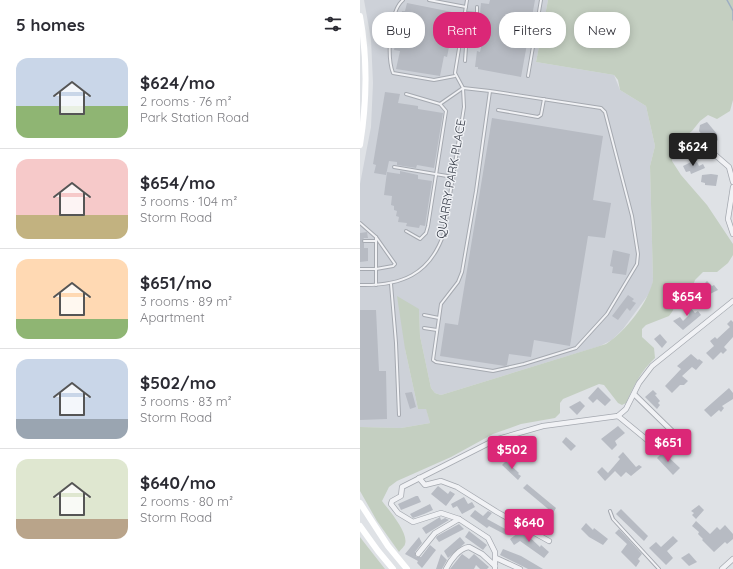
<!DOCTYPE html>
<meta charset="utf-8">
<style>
:root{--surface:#fff;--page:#f2f2f3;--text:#2b2b33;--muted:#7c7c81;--line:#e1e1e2;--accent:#db2777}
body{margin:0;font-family:Quicksand,sans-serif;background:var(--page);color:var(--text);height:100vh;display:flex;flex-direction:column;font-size:15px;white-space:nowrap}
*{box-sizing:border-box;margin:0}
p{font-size:13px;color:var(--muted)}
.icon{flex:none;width:22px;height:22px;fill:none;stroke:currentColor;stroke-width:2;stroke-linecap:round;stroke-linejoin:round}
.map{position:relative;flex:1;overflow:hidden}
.panel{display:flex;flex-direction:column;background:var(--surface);width:360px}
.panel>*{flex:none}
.hud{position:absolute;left:12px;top:12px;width:301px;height:36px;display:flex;gap:8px}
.price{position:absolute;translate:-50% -34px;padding:0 9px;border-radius:4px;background:var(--accent);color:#fff;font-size:13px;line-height:26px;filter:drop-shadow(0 1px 2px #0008)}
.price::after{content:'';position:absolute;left:50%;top:24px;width:12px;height:9px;margin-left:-6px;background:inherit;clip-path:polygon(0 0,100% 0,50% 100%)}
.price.on{background:#222;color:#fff}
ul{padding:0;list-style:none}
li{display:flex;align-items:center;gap:12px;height:100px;padding:0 16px}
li+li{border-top:1px solid var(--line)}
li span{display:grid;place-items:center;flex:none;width:112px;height:80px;border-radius:12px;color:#555}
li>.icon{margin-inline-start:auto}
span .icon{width:48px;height:48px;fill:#fffc;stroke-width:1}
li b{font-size:17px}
h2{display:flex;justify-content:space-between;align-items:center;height:48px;padding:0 16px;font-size:17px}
.chip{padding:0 14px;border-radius:16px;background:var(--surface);box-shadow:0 2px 10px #0003;font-size:14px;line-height:36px}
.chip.on{background:var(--accent);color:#fff}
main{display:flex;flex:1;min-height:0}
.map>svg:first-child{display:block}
</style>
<main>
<section class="panel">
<h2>5 homes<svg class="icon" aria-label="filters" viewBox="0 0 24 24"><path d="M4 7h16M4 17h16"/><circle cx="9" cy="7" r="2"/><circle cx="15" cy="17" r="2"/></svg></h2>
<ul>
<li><span style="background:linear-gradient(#c9d6e8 60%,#8fb573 0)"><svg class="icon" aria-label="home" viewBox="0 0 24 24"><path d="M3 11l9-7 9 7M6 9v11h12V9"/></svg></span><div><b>$624/mo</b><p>2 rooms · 76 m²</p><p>Park Station Road</p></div></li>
<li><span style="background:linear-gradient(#f6c9c9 70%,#c2b280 0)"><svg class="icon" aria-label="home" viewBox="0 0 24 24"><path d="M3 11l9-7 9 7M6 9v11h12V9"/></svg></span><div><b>$654/mo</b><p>3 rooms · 104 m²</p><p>Storm Road</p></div></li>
<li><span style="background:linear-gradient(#ffd9b3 75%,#8fb573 0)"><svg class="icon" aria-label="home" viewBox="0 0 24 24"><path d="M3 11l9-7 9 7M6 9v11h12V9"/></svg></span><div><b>$651/mo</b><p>3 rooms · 89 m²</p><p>Apartment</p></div></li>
<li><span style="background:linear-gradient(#c9d6e8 75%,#9aa5b1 0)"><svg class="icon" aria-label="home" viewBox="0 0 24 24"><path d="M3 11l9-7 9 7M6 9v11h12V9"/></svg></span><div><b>$502/mo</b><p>3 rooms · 83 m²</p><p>Storm Road</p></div></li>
<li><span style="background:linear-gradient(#dfe7d0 75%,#b9a48a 0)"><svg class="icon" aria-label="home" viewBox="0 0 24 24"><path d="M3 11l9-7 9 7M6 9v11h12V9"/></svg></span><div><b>$640/mo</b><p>2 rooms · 80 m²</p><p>Storm Road</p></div></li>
</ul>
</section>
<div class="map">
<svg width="373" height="569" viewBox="0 0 373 569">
<rect width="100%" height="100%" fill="#dfe2e6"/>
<!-- built -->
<polygon fill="#cdd1d8" points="4,0 188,0 176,62 254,75 260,90 286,106 295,146 290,166 293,280 291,291 263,329 252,340 240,346 81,395 75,393 71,388 60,336 59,309 45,349 58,409 66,408 70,423 41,428 0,427 0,184 11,127 13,83 11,39"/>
<!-- green -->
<g fill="#c4cfc1">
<path d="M188,0H373V100L370,111L357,119L348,115L340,121L332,131L314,145L312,161L321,175L347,205L373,244V255L368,263L357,272H343L335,280L332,288L319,298L312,312L309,316L286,325L282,329V337L294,348L295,358C281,371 274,385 266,403L262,405L258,403L244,385L239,384L203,399L200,403V413L195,418L161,424L133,434L91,457L37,481L29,487L22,501C28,509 49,533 45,544C45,546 41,549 39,552L17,521L0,491V427L41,428L70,423L66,409H58L45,349L37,296L59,309L60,336L71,388L75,393L81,395L246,344C265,332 289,302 293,280L290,166L295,146L286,106L260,90L258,80L254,75L176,62Z"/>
<polygon points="0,537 3,541 25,569 0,569"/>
</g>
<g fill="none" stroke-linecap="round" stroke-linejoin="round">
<!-- stream -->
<polyline stroke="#9daec3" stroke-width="1.5" points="367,0 373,11 373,20"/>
</g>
<!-- building -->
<g fill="#b7bbc3">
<polygon points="130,0 175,0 161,77 118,69 118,67 115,67 117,51 120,52 126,25 119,24 121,3 129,4"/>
<polygon points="47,3 92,12 92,15 95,16 93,25 90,24 85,46 89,47 87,57 84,56 80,76 36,69 40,51 34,50 42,11 45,11"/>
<polygon points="25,92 40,94 38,103 58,106 58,109 83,113 74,168 57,165 56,168 37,165 37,162 29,161 26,175 14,173 16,165 13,164"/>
<polygon points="132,118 243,136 233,200 251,203 245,238 228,236 210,346 174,340 171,357 149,354 147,365 145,366 80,356 85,323 98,325"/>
<polygon points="347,122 357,134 358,140 351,146 339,131 340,125"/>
<polygon points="327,139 333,140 332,145 336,146 334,155 320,152 322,145 326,145"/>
<polygon points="333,161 333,164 337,162 339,166 343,164 345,168 331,174 330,171 326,172 323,166"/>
<polygon points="40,171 58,175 58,179 72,181 65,226 60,225 59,228 46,226 47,223 38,222 39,217 36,216 37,211 34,210 34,206 31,205 32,196 24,195 27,172 40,174"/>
<polygon points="351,174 358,175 356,186 345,185 345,183 341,182 342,175"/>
<polygon points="7,232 8,238 4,238 2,241 4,243 4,248 8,248 8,261 0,262 0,233"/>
<polygon points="253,250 270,254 266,275 252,273 253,267 250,266"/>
<polygon points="347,281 352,286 354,285 358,290 350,294 343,285"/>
<polygon points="268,295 274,299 272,301 276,303 270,311 267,308 258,320 252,316"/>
<polygon points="326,302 335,313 338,311 341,315 323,330 313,321 320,317 323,321 329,315 322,306"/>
<polygon points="0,310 16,310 19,371 26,371 27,419 0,420"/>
<polygon points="371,320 373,322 373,337 364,347 367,350 363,354 361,352 353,360 346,353 354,346 350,341 355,337 357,339 370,327 367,324"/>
<polygon points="300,334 307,342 302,348 294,339"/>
<polygon points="331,354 338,360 339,359 343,362 336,370 332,367 322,376 328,381 324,385 320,385 312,393 305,386 321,369 317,366"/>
<polygon points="238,387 251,400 245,406 237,399 233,403 228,398"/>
<polygon points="369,388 373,393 373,399 362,406 364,408 361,412 359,410 351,417 344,410"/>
<polygon points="293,390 297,394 295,395 300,401 298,403 300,405 297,409 285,397"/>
<polygon points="52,392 56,407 50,409 45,393"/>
<polygon points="220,401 225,406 217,415 209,407"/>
<polygon points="258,426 265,433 255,441 257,445 252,450 241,439"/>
<polygon points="206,437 216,446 211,451 202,442"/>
<polygon points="312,438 325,451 320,455 313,448 308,450 304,446"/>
<polygon points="263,452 276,467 279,465 282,467 271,476 266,472 261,477 255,471 245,481 237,472 242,467 248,473 260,459 258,457"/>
<polygon points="303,452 320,468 313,475 297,458"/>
<polygon points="146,461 159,473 158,474 161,476 158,480 142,465"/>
<polygon points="167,484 196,508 193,513 163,488"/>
<polygon points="78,486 88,494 90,491 95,494 86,506 71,494"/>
<polygon points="56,496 58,496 61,502 41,510 38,504"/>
<polygon points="104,497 108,504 112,502 115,507 102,514 97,506 93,508 91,504"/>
<polygon points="70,504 73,510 64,514 53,518 52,517 50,514"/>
<polygon points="339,505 344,510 336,519 332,515 334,513 331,511"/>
<polygon points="261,509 288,536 284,541 256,514"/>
<polygon points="115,510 123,516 128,511 132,513 127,519 149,531 146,535 129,526 127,528 110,516"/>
<polygon points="80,517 81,520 85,518 89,520 66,534 62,528"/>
<polygon points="336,521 350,534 357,527 360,530 365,525 373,534 373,539 367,544 365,542 354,552 342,540 343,539 338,534 339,532 332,526"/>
<polygon points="226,523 233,530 234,528 248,539 243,545 229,537 221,529"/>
<polygon points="99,524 104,529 79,542 76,538 77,536"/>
<polygon points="259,529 282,554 278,559 280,561 276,567 261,552 267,544 255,533"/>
<polygon points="162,530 180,547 181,545 189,552 184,558 160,541 154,545 150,539"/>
<polygon points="109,531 127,545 123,550 105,537"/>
<polygon points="313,536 318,541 307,551 313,558 306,565 289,548 296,542 301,547"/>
<polygon points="59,537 62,543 55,552 56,557 61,557 70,545 76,550 62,568 57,563 58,561 45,554"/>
<polygon points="100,537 105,543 88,558 84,551"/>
<polygon points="143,549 161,556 183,569 168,569 140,555"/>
<polygon points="329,553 337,562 329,566 321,558"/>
<polygon points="81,554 87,560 82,569 76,569"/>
<polygon points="102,554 109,559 114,554 129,567 127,569 120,569 116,565 114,569 90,569"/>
</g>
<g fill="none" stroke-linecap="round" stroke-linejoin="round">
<defs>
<g id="service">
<path d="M43,0C29,12 27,57 33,73L74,80L95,76"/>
<polyline points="69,0 106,7"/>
<polyline points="105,13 117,14 117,7"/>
<polyline points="116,22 117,14"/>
<polyline points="99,44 106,47 105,61"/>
<polyline points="168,76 181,0"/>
<polyline points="46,94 80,104 86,111 68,226 66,233 60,239 46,231"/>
<polyline points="80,104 103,88 130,91 241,108 245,112 272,216 278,254 277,264 247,314 216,348 164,364 133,371 76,362 73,360 81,304 98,282 102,272 116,191 130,91"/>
<polyline points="138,110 178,117 181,115 184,99"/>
<polyline points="34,167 93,177"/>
<polyline points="0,223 16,237 35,264 33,266 16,269 0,269"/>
<polyline points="4,241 16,241"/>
<polyline points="31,284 36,343 39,415"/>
<path d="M0,285C41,286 70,275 84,233L104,107L103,88L95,73L107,0"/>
<polyline points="16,285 16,237"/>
<polyline points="64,315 79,318"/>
<polyline points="64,328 77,330"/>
<polyline points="250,511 253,519 299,569"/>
</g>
<g id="minor">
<polyline points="354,154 369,167 373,182"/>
<polyline points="373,187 368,219 373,234"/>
<polyline points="275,395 321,440"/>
<polyline points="258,416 297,448"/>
<polyline points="59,478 65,485 81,481 97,487 137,512 189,541"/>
<polyline points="58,554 75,533 99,519"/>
<polyline points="136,558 160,569"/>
<path d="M86,569C90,561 99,548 109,547L122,554L135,566"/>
<polyline points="135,569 135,552 128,538 99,519 81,513 53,522 38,513 31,504 32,501 41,496 42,487 135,440 183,426 258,416 266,409 279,383 292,366 373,301"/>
<polyline points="362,569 373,559"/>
</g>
</defs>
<!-- service casing -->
<use href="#service" stroke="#a5a9b0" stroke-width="4"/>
<!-- minor casing -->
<use href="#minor" stroke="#a5a9b0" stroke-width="6"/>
<!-- service -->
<use href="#service" stroke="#f1f2f5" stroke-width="2"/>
<!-- minor -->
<use href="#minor" stroke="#f1f2f5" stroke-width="4.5"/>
<!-- secondary -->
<g stroke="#fff" stroke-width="6">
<path d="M0,16C8,60 7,102 0,145"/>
<polyline points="0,503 28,546 47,569"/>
<polyline points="0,526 18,551 33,569"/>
</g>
</g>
<g text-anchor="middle" stroke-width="3" stroke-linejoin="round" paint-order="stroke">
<!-- street labels -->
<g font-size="12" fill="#2a303c" stroke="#eef0f4">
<text transform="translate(91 179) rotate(-80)" y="4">QUARRY PARK PLACE</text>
</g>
</g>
</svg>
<b class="price on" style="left:333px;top:167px">$624</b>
<b class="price" style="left:327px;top:317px">$654</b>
<b class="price" style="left:308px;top:463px">$651</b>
<b class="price" style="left:152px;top:470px">$502</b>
<b class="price" style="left:169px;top:543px">$640</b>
<div class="hud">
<a class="chip">Buy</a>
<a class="chip on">Rent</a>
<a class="chip">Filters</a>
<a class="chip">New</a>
</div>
</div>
</main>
